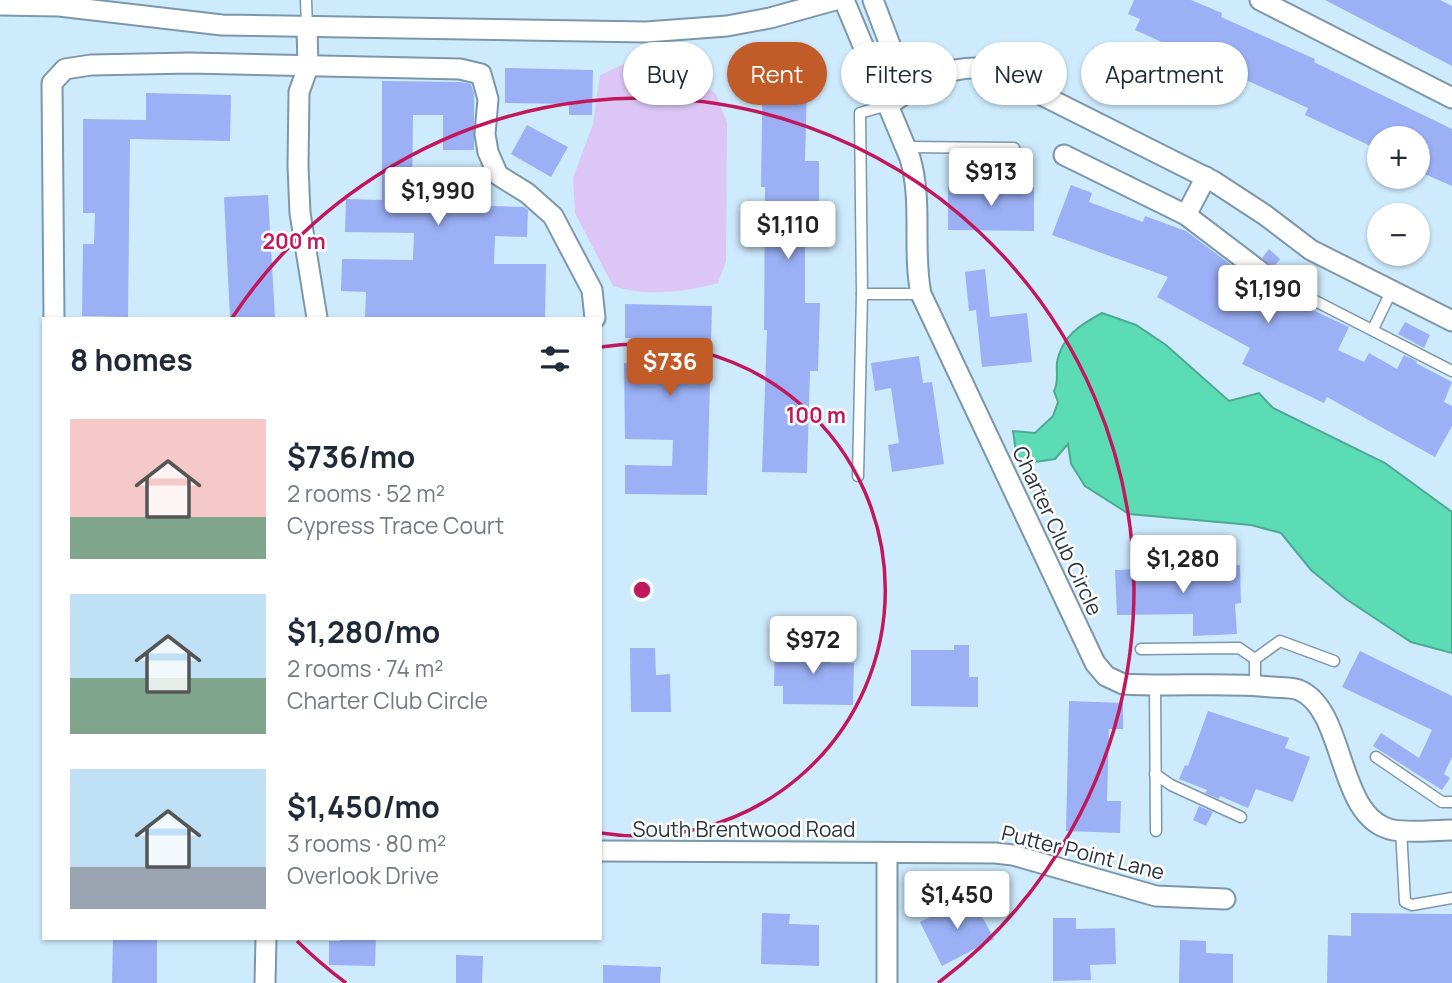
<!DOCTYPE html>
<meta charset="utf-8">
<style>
:root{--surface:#fff;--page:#f6f6f7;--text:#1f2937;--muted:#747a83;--accent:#c15c29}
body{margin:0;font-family:Manrope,sans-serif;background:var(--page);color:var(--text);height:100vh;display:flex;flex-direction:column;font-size:26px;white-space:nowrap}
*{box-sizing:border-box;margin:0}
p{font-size:23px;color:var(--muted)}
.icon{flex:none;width:38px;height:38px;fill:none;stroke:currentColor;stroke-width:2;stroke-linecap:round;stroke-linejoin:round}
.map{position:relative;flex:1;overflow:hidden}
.details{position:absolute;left:42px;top:317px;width:560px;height:623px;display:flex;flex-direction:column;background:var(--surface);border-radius:0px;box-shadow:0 2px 5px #0004}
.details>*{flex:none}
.banner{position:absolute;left:623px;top:42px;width:665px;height:63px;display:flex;gap:14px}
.buttons{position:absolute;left:1367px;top:126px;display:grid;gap:14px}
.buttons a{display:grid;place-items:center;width:63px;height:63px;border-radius:50%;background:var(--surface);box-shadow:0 2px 5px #0004;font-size:35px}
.price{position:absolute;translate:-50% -60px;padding:0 16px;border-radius:7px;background:#fff;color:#222;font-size:23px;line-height:46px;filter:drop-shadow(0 2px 4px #0008)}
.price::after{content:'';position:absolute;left:50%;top:42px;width:21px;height:16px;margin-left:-10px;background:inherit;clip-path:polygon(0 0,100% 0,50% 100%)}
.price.active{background:var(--accent);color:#fff}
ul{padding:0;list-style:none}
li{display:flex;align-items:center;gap:21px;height:175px;padding:0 28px}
li span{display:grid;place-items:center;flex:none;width:196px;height:140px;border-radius:0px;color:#555}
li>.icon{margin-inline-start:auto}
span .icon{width:84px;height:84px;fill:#fffc;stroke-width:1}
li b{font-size:30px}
h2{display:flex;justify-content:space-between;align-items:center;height:84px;padding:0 28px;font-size:30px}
.chip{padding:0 24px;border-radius:32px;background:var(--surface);box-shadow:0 2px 5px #0004;font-size:24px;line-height:63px}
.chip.active{background:var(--accent);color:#fff}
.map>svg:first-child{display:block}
</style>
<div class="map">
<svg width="1452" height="983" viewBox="0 0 1452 983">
<rect width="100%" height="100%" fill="#ceebfe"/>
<!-- green -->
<path fill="#dbc6f6" d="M637,58L685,72L716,94L727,123L726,261L718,283C685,292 646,297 613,286L575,213L573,178L593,124L600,75Z"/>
<!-- water -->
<path fill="#5cdcb5" stroke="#4daa91" stroke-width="2" d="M1102,313L1136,325L1166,345L1229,401L1259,393L1273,408L1385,463L1452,512V653L1411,642L1346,599L1311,570L1281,533L1251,525L1129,514L1085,486L1071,464L1068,444L1055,459L1035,462L1017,459L1013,431L1035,433L1053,416L1058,402L1054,391C1059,382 1056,372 1057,362C1062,336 1080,325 1102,313Z"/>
<!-- building -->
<g fill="#9bb0f5">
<polygon points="1134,0 1191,0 1222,13 1221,17 1315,59 1314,62 1452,129 1452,186 1418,171 1418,138 1379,138 1379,150 1305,115 1308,108 1135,30 1140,19 1128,14"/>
<polygon points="1325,0 1440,0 1452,6 1452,66"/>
<polygon points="763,55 819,57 818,85 807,84 805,161 819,161 819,226 805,225 805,303 820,303 818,371 810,371 807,473 762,472 767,330 764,330 765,187 761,187"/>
<polygon points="505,68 593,70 592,115 569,115 569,104 505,103"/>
<polygon points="382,81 461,82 471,84 474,94 474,150 443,150 443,115 413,115 412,201 451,201 451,205 524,207 528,210 527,237 495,236 494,264 546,264 545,318 365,318 366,292 341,291 342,259 413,260 414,233 345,232 346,199 382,200"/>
<polygon points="146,93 231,95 230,141 130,139 128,317 82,316 83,244 94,244 95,213 83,213 83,119 146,120"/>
<polygon points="527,125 568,147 551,177 511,154"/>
<polygon points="1071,185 1092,193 1089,202 1143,222 1145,216 1186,231 1246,276 1239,292 1273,310 1280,295 1349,327 1338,350 1364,362 1369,353 1397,369 1404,355 1417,361 1416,363 1452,382 1444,402 1452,406 1452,426 1435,457 1327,397 1324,403 1242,364 1250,348 1157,297 1168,277 1052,235"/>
<polygon points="948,186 1034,187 1034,231 948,230"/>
<polygon points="268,195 275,318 230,318 224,197"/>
<polygon points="1269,249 1280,259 1273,268 1262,258"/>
<polygon points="985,269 990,317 1027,313 1032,362 982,367 976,310 969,311 965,272"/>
<polygon points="625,304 712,306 707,495 625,494 625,465 672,466 673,440 625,439 624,363 675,364 676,339 625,338"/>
<polygon points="1405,322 1430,335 1424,348 1398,334"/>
<polygon points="919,356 923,383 932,382 944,464 892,472 888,445 899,443 891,388 875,391 871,363"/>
<polygon points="1240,565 1241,603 1235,604 1237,634 1193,636 1193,614 1117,615 1115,570"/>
<polygon points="775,645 832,646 831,663 854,663 853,705 783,704 783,686 774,686"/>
<polygon points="954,645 969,645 969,677 978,677 978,707 911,706 911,650 954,650"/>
<polygon points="630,648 655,648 656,675 670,674 671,712 631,712"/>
<polygon points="1360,651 1452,696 1452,757 1444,774 1450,778 1442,790 1373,746 1381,733 1419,758 1432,730 1342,687"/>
<polygon points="1069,701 1123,703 1123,729 1109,729 1107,801 1121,801 1120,833 1066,831"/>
<polygon points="1208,711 1289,738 1285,748 1310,757 1293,802 1256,789 1248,808 1220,796 1219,799 1205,793 1207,790 1179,779 1185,765 1188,766"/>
<polygon points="1199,806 1213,812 1206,826 1193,820"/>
<polygon points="971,896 994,939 942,966 920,922"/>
<polygon points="762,913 790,914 789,924 819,925 819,966 761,964"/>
<polygon points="1351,913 1452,914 1452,983 1327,983 1328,935 1351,936"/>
<polygon points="1053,918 1076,918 1076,929 1115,928 1116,964 1090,965 1091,980 1053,981"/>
<polygon points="113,938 157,938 157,983 112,983"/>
<polygon points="340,938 376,938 375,966 329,965 329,941 340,941"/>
<polygon points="1180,940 1206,941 1206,953 1233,954 1233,983 1179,983"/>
<polygon points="456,955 483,956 482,983 456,983"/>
<polygon points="603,965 661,967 660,983 603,983"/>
</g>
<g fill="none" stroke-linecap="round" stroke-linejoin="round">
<defs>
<g id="lane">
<polyline points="306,0 307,28"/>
<polyline points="905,147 1014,148"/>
<polyline points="425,176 479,178 498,175"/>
<polyline points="1288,287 1452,371"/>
<polyline points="862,294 860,113 888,105"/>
<polyline points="1373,329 1392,290"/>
<polyline points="858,476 862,294 921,294"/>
<polyline points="1141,649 1239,648 1255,659 1255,686"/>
<polyline points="1255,659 1280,641 1334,661"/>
<polyline points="1155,685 1156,831"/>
<polyline points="1376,757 1442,802 1452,802"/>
<polyline points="1155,774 1171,785 1241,817"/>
<polyline points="1401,830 1405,902 1412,905 1452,898"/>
</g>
<g id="street">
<path d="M844,0L910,158C923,202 912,249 921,294L1095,663L1106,676L1123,684C1173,687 1223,682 1272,687C1280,688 1291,687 1299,690C1347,710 1336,819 1393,830C1412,833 1433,830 1452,830"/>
<polyline points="873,0 908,92"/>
<polyline points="1260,0 1452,98"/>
<polyline points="0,5 59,6 222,25 646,32 727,26 770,18 835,0"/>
<polyline points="307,28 308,67 299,92 298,166 300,213 317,318"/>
<path d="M888,105C922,83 947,63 990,69L1213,181L1265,215L1311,250L1452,321"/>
<polyline points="1064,155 1186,215 1206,177"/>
<polyline points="1186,215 1261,272"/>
<polyline points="54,318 52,83 65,69 91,65 190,63 460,69 481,74 488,99 485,134 488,152 498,175 527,193 553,216 592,290 595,318"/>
<polyline points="600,851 995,853 1013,855 1156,896 1225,899"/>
<polyline points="887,854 887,983"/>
<polyline points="265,983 266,938"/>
</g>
</defs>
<!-- lane casing -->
<use href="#lane" stroke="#7c97a9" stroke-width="13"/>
<!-- street casing -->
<use href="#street" stroke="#7c97a9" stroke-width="23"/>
<!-- lane -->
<use href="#lane" stroke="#fff" stroke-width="10"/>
<!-- street -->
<use href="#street" stroke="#fff" stroke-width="19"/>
</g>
<!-- distance rings -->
<g fill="none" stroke="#c2185b" stroke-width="3.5">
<path d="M601 347A246 246 0 1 1 601 833"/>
<path d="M346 983A492 492 0 0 1 297 941M232 318A492 492 0 1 1 938 983"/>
</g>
<g text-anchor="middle" stroke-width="5" stroke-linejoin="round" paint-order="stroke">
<!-- street labels -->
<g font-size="21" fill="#29343c" stroke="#fff">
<text transform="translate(1057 531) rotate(65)" y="7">Charter Club Circle</text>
<text x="744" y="837">South Brentwood Road</text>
<text transform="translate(1083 853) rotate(14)" y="7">Putter Point Lane</text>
</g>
</g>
<circle cx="642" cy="590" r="10" fill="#c2185b" stroke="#fff" stroke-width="3.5"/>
<g font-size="21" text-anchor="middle" font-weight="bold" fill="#c2185b" stroke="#fff" stroke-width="5" stroke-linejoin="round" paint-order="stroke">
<text x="294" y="249">200 m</text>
<text x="816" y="423">100 m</text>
</g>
</svg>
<div class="buttons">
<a>+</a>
<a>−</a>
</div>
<b class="price" style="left:991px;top:208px">$913</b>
<b class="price" style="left:438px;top:227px">$1,990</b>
<b class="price" style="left:788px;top:261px">$1,110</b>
<b class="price" style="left:1268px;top:325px">$1,190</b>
<b class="price active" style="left:670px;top:398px">$736</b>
<b class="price" style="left:1183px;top:595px">$1,280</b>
<b class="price" style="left:813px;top:676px">$972</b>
<b class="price" style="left:957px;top:931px">$1,450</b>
<div class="banner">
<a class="chip">Buy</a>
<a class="chip active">Rent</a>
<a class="chip">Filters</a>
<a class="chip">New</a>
<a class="chip">Apartment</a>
</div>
<section class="details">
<h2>8 homes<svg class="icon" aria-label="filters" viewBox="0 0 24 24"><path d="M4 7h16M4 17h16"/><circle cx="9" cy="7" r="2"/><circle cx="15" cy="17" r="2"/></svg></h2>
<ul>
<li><span style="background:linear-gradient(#f6c9c9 70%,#7fa58c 0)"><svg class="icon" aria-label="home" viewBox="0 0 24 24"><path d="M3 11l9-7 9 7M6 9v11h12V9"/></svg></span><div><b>$736/mo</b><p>2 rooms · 52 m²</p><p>Cypress Trace Court</p></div></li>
<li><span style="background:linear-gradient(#bfe0f5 60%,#7fa58c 0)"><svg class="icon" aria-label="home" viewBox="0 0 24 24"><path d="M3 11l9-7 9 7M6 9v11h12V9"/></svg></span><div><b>$1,280/mo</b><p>2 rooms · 74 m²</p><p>Charter Club Circle</p></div></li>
<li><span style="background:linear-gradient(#bfe0f5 70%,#9aa5b1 0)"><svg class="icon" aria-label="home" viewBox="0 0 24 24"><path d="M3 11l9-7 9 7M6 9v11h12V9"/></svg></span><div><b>$1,450/mo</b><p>3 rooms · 80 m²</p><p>Overlook Drive</p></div></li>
</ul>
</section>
</div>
